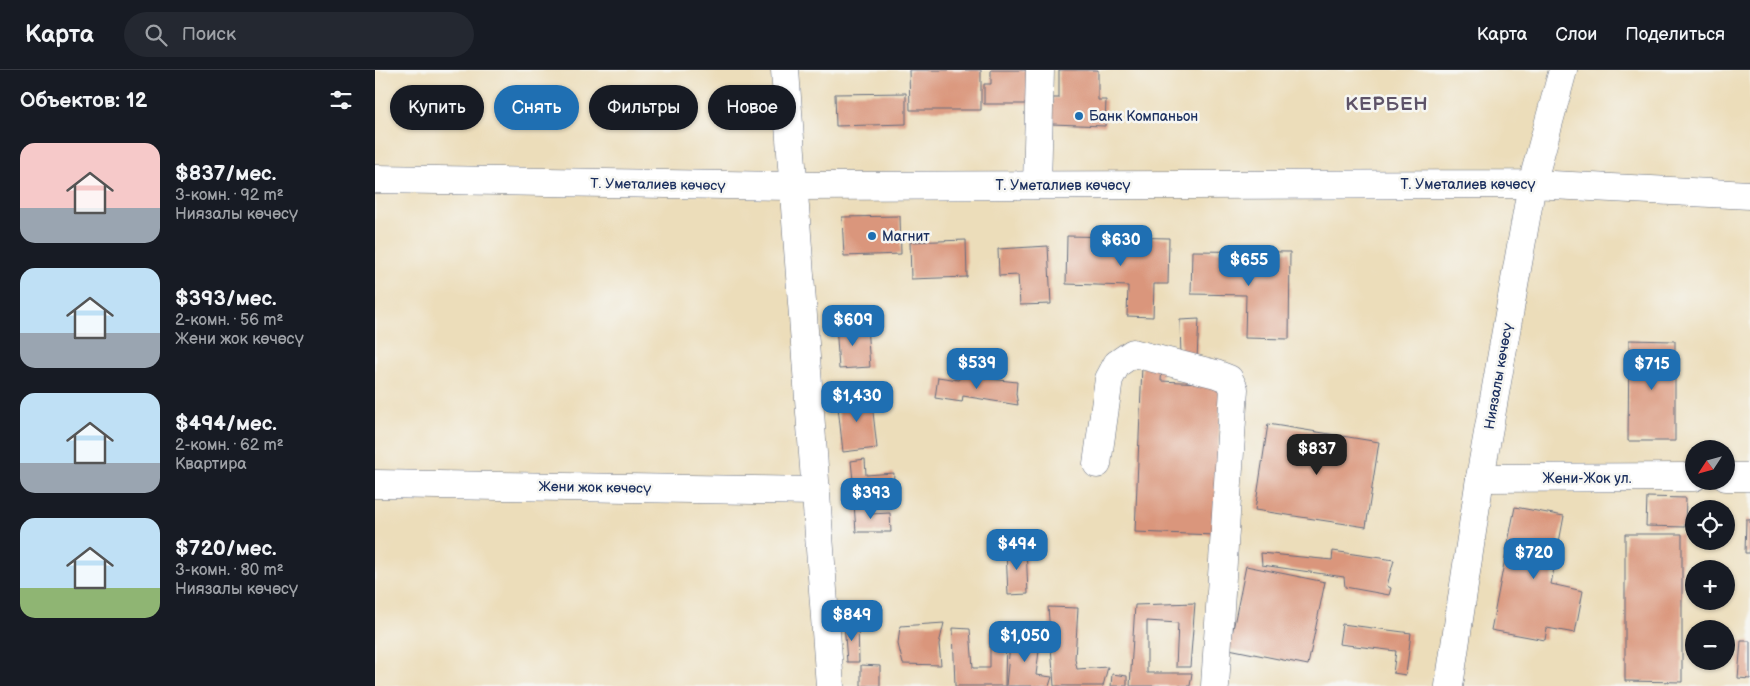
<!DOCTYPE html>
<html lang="ru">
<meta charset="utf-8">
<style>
:root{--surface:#171b24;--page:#242831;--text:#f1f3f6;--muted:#9ea1a6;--line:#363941;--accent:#1f6fb2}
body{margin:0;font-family:"Balsamiq Sans",sans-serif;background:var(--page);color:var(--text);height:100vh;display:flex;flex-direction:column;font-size:19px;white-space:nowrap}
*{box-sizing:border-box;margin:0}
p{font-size:16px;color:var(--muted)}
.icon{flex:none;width:28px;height:28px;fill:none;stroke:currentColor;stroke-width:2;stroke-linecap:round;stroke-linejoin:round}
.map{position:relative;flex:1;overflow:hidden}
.side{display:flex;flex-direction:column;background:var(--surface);width:375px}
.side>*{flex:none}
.banner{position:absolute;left:15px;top:15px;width:475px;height:45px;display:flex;gap:10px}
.needle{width:32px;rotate:234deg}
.tools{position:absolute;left:1310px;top:370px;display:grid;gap:10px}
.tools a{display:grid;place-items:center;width:50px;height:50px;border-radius:50%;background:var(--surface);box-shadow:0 1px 4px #0004;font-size:25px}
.price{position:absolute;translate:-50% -42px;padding:0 11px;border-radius:10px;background:var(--accent);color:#fff;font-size:16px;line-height:32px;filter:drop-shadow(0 1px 2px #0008)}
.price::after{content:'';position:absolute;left:50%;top:30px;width:15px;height:11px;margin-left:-8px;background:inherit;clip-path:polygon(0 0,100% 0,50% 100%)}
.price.active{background:#222;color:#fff}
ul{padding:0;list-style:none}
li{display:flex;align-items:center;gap:15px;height:125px;padding:0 20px}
li span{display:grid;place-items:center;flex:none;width:140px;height:100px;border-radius:15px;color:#555}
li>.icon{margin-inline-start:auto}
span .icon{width:60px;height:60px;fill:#fffc;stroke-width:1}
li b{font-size:21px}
h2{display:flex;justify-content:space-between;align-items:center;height:60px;padding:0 20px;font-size:21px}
.pill{padding:0 18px;border-radius:22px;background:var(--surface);box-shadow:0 1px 4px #0004;font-size:18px;line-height:45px}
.pill.active{background:var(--accent);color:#fff}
header{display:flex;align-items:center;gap:30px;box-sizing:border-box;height:70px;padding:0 25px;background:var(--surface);border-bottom:1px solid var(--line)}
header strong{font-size:24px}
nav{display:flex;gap:28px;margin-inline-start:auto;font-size:18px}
.search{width:350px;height:45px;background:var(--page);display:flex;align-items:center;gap:12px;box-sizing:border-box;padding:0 18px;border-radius:28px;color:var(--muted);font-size:19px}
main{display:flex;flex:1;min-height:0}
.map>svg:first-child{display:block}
</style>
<header>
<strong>Карта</strong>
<div class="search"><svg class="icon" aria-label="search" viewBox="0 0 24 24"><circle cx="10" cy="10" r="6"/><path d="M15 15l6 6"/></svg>Поиск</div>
<nav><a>Карта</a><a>Слои</a><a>Поделиться</a></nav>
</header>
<main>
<section class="side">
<h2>Объектов: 12<svg class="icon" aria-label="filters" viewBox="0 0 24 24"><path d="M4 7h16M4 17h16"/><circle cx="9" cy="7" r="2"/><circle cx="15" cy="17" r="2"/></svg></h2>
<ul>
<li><span style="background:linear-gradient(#f6c9c9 65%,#9aa5b1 0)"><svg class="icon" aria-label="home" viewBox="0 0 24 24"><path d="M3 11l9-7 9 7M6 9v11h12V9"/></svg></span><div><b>$837/мес.</b><p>3-комн. · 92 m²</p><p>Ниязалы көчөсү</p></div></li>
<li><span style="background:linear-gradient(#bfe0f5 65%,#9aa5b1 0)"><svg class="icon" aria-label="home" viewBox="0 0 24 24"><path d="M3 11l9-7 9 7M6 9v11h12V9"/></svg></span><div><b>$393/мес.</b><p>2-комн. · 56 m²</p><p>Жени жок көчөсү</p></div></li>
<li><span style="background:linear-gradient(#bfe0f5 70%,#9aa5b1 0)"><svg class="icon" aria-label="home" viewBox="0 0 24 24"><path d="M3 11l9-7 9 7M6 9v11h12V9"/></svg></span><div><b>$494/мес.</b><p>2-комн. · 62 m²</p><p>Квартира</p></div></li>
<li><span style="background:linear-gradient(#bfe0f5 70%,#8fb573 0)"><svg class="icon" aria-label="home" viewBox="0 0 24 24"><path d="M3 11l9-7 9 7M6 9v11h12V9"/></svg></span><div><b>$720/мес.</b><p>3-комн. · 80 m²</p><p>Ниязалы көчөсү</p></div></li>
</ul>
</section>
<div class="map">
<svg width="1375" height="616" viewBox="0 0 1375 616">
<rect width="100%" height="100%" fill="#f6f6f2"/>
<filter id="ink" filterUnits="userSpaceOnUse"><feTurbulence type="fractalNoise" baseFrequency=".02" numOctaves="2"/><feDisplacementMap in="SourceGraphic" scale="10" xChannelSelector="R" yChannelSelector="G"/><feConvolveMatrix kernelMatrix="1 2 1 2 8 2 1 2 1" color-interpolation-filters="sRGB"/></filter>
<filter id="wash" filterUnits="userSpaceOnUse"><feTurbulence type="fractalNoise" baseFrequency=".0096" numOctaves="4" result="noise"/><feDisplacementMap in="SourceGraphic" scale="20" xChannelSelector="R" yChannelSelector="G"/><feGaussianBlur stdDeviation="1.12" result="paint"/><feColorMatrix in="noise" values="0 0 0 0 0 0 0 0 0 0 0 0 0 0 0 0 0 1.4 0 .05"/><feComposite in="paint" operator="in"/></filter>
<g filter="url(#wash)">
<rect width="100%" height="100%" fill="#ecddba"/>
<g id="blocks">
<!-- building -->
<g fill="#da967c">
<polygon points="534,0 606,0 606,40 535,40"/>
<polygon points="616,0 658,0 658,34 609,34 609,14 616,14"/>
<polygon points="684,0 723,0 723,30 731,30 730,56 677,54 678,28 684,28"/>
<polygon points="531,23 531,54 461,56 460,24"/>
<polygon points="525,146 526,184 469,186 467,147"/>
<polygon points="692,166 794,168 793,214 779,214 778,247 752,246 753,216 691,214"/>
<polygon points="591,170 592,207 536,209 535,172"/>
<polygon points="673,176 676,234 645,235 643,205 624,206 623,179"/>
<polygon points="817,181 915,182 914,269 870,268 871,225 816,224"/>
<polygon points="824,249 822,288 806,287 805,250"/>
<polygon points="461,254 466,257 492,256 495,297 464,299"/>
<polygon points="1254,270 1300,271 1300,371 1253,371"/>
<polygon points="767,296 787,297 786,311 846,314 840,465 760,462"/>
<polygon points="588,306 642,312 641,324 643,335 588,326 587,332 560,328 563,307 583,310"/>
<polygon points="496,324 502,378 468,382 462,328"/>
<polygon points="893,354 1004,372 991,457 880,440"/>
<polygon points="490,389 491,405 519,403 518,417 479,420 476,391"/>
<polygon points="1272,427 1311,428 1310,457 1271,456"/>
<polygon points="491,430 495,444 515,443 516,462 481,462 479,433"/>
<polygon points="1140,437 1189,446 1176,514 1208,521 1200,563 1172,558 1170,570 1116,560"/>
<polygon points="1371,449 1375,449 1375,483 1370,483"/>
<polygon points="1250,464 1307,464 1307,612 1250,611"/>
<polygon points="651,477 653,524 633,525 631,480"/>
<polygon points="958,481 1019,490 1012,516 1016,518 1014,525 970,517 969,507 887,495 886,483 957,490"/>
<polygon points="871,496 950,512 933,595 854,579"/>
<polygon points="820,533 815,597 801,597 803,553 772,551 772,603 817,603 815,616 755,616 760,535"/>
<polygon points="673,537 703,538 700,589 702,599 733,597 728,616 679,616"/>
<polygon points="469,553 483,553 484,592 472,592"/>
<polygon points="569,553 564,574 566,595 528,594 523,574 525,556"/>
<polygon points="967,554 1036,563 1031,605 1018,603 1021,581 964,574"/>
<polygon points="578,558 595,559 598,598 615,598 615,561 631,564 630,616 580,616"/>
<polygon points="636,564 650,565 665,573 661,605 677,607 674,616 631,616"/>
<polygon points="1366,571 1375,571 1375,609 1363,608"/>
<polygon points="486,595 505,596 505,616 486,616"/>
<polygon points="737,604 752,606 752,616 736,616"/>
</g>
</g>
</g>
<g filter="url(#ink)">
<use href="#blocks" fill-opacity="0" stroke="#646c7e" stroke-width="1"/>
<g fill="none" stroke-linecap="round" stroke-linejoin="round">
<defs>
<g id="minor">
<polyline points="410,0 455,616"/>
<polyline points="662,115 665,0"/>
<polyline points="722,394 734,309 742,294 758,283 841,304 854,309 859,319 840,616"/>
<polyline points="1351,407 1375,407"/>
<polyline points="1105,408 1319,407"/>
<polyline points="0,414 440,421"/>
<polyline points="1074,616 1105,408 1157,114 1375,125"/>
</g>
<polyline id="major" points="0,109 417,116 1157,114 1188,0"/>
</defs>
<!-- minor casing -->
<use href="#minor" stroke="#646c7e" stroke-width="29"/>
<!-- major casing -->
<use href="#major" stroke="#646c7e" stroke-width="29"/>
<!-- minor -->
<use href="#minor" stroke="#fff" stroke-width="28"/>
<!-- major -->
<use href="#major" stroke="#fff" stroke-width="28"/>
</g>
</g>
<!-- markers -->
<g fill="#1f6fb2" stroke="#f6f6f2" stroke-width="2">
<circle cx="704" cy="46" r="5"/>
<circle cx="497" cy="166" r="5"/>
</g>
<g text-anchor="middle" stroke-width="5" stroke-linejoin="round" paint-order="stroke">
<!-- poi labels -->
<g font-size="14" fill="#1b2f5e" stroke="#f6f6f2" text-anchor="start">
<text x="714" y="51">Банк Компаньон</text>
<text x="507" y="171">Магнит</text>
</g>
<!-- street labels -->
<g font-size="14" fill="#1b2f5e" stroke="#f6f6f2">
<text transform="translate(283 114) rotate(1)" y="5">Т. Уметалиев көчөсү</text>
<text x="1093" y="119">Т. Уметалиев көчөсү</text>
<text x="688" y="120">Т. Уметалиев көчөсү</text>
<text transform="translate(1123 306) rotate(-80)" y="5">Ниязалы көчөсү</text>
<text x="1212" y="413">Жени-Жок ул.</text>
<text transform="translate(220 417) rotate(1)" y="5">Жени жок көчөсү</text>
</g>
<!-- district labels -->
<g font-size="19" font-weight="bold" letter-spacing="1" fill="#5e5368" stroke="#f6f6f2">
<text x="1012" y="40">КЕРБЕН</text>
</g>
</g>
</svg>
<div class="tools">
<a><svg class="needle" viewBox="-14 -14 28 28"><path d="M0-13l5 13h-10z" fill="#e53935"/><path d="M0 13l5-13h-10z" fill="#9ea1a6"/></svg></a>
<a><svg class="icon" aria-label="locate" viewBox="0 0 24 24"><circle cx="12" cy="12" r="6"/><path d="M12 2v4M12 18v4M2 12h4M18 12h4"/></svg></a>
<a>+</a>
<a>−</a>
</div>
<b class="price" style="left:746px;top:197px">$630</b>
<b class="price" style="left:874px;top:217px">$655</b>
<b class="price" style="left:478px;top:277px">$609</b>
<b class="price" style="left:602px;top:320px">$539</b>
<b class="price" style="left:1277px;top:321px">$715</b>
<b class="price" style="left:482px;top:353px">$1,430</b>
<b class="price active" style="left:942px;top:406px">$837</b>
<b class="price" style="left:496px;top:450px">$393</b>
<b class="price" style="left:642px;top:501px">$494</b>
<b class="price" style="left:1159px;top:510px">$720</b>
<b class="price" style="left:477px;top:572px">$849</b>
<b class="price" style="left:650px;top:593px">$1,050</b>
<div class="banner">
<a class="pill">Купить</a>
<a class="pill active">Снять</a>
<a class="pill">Фильтры</a>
<a class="pill">Новое</a>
</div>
</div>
</main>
